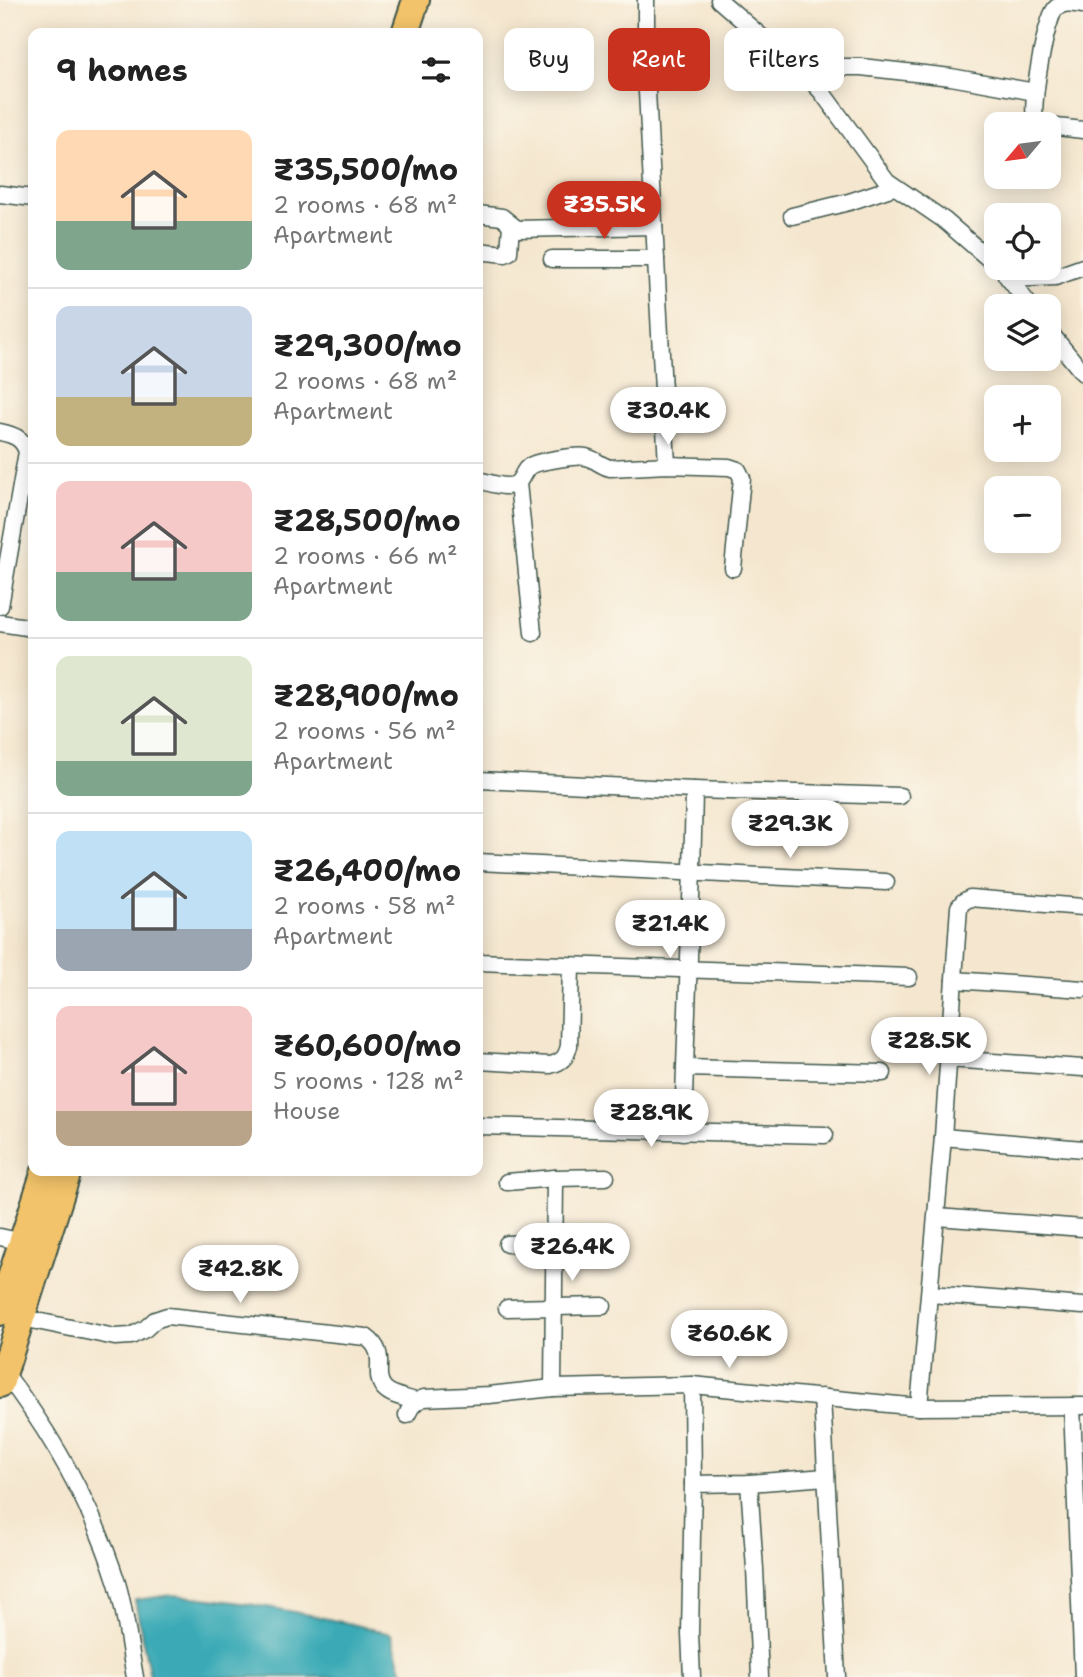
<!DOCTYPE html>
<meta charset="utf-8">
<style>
:root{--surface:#fff;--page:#f2f2f2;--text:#222;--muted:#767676;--line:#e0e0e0;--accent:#c8321e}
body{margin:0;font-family:"Shantell Sans",sans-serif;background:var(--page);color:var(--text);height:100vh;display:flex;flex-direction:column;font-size:26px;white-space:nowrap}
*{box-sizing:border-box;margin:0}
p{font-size:23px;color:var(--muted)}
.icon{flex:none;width:38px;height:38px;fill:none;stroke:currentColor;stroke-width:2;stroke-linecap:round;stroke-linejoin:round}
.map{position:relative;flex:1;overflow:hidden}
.side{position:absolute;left:28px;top:28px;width:455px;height:1148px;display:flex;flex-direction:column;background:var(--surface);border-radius:14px;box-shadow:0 4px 18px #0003}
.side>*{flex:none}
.hud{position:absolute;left:504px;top:28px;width:472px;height:63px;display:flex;gap:14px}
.needle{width:46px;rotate:241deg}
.tools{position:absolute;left:984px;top:112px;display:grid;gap:14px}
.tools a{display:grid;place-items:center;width:77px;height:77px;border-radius:14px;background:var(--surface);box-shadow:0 4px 18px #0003;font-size:35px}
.price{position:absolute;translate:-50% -60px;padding:0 16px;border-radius:24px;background:#fff;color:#222;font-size:23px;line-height:46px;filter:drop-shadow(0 2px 4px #0008)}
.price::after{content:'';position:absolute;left:50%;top:42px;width:21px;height:16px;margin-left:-10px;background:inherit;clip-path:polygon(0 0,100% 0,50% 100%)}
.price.current{background:var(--accent);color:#fff}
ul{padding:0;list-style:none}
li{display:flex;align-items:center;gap:21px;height:175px;padding:0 28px}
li+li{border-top:2px solid var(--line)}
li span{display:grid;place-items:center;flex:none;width:196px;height:140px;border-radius:14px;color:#555}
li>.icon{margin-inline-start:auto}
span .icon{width:84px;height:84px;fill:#fffc;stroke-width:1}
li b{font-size:30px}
h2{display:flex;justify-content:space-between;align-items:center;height:84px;padding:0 28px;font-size:30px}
.pill{padding:0 24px;border-radius:14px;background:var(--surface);box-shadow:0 4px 18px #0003;font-size:24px;line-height:63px}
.pill.current{background:var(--accent);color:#fff}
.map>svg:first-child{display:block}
</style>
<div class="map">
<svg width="1083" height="1677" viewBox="0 0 1083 1677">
<rect width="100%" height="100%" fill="#fbf7ec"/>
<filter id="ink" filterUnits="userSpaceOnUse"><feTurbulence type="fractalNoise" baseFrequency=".0143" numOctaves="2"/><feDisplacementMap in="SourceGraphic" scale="14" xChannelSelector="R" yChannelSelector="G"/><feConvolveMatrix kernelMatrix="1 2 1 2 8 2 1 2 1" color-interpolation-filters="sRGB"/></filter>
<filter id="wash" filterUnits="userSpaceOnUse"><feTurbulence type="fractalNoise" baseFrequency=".00686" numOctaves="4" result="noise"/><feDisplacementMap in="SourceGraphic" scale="28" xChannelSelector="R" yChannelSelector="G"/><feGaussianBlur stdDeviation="1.57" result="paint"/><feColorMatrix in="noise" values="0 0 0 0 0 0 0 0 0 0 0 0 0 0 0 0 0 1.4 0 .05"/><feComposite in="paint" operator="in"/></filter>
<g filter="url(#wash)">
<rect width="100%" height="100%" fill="#f5e7cf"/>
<!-- water -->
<path fill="#3aaab6" stroke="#2c7475" stroke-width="2" d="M172,1595C246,1601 319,1615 391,1634L402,1669V1677H150L135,1600Z"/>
</g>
<g filter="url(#ink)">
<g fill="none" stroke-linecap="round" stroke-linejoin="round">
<defs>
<g id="minor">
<polyline points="646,0 646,73 667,465"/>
<polyline points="719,0 810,79 821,91 887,181 944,220 996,265"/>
<polyline points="810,79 815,72 828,67 861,67 951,77 1035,92"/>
<path d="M1043,124C1038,122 1037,122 1035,117C1031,104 1046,16 1056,8C1064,1 1074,4 1083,5"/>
<polyline points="1048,126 1083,130"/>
<polyline points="0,194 33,198"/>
<polyline points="478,214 502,217 517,229 654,226"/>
<polyline points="792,216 849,202 894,187"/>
<polyline points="478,251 505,254 509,252 511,225"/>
<polyline points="552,259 656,259"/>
<polyline points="1006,275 1030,306"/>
<polyline points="1009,279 1055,277 1083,267"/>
<polyline points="1048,330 1083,373"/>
<path d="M0,432C14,435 23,438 27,452L0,606"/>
<path d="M478,480C489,482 511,492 519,481C524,475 524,468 532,465C540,461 577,455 586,457C595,459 601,466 610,468L667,465L729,467L738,470L742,478L733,568"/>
<polyline points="518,483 533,633"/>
<polyline points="0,623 33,628"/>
<polyline points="478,780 694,790 900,796"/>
<polyline points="478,862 886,882"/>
<polyline points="478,962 909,977"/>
<polyline points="954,980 1083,989"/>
<polyline points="949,1059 1083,1068"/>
<path d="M478,1061L550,1065C562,1062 566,1058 569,1046L571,966"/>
<polyline points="685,1068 883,1073"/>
<polyline points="478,1126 825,1135"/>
<path d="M683,1132C686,1018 692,904 694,790"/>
<polyline points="943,1137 1083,1149"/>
<polyline points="507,1182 555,1178 606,1177"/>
<polyline points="937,1217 1083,1228"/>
<polyline points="0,1237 23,1242"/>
<polyline points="507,1244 603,1240"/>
<polyline points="930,1294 1083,1306"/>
<polyline points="507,1308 603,1306"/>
<path d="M22,1318L115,1337L131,1336L145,1329L155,1320L167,1316L366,1337C390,1354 371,1373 384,1388C391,1396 406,1398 416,1401"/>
<path d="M4,1372C54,1437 92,1504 117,1583C126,1613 129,1646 135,1677"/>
<polyline points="553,1388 555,1178"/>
<polyline points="822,1397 837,1677"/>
<polyline points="1072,1406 1083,1677"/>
<polyline points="919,1407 943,1137 959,907 963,902 970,898 1083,907"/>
<path d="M407,1415C411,1406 414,1402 424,1398L489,1395L553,1388L692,1385L919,1407L1083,1406"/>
<polyline points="749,1483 755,1569 760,1677"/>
<polyline points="693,1484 749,1483 826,1477"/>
<polyline points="692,1677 690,1634 693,1484 692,1385"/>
</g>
<g id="trunk">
<polyline points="405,33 416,0"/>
<polyline points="0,1312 45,1171"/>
<polyline points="0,1384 68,1171"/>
</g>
</defs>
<!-- minor casing -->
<use href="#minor" stroke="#3f564b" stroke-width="19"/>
<!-- trunk casing -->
<use href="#trunk" stroke="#3f564b" stroke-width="30"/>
<!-- minor -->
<use href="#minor" stroke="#fff" stroke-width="16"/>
<!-- trunk -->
<use href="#trunk" stroke="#f2c36a" stroke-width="26"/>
</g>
</g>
</svg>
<div class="tools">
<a><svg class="needle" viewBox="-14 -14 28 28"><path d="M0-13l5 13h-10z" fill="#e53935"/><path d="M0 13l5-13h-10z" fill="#767676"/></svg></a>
<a><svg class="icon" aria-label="locate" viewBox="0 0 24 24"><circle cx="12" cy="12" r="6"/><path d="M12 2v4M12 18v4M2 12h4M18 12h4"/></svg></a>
<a><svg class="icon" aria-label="layers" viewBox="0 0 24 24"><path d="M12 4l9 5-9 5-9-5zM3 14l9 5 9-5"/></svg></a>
<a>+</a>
<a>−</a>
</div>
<b class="price current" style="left:604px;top:241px">₹35.5K</b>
<b class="price" style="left:668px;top:447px">₹30.4K</b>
<b class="price" style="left:790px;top:860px">₹29.3K</b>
<b class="price" style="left:670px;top:960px">₹21.4K</b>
<b class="price" style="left:929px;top:1077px">₹28.5K</b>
<b class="price" style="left:651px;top:1149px">₹28.9K</b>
<b class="price" style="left:572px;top:1283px">₹26.4K</b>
<b class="price" style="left:240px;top:1305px">₹42.8K</b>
<b class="price" style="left:729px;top:1370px">₹60.6K</b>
<div class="hud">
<a class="pill">Buy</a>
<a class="pill current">Rent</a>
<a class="pill">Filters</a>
</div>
<section class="side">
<h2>9 homes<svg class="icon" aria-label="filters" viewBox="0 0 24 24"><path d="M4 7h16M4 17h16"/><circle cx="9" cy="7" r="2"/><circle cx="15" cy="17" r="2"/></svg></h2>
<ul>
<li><span style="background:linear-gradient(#ffd9b3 65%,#7fa58c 0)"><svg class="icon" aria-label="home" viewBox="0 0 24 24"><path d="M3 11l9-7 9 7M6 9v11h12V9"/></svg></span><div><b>₹35,500/mo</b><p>2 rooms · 68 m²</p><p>Apartment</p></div></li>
<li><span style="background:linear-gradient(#c9d6e8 65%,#c2b280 0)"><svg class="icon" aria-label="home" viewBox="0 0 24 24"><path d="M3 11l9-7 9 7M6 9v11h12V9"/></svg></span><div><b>₹29,300/mo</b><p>2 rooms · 68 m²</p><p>Apartment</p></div></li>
<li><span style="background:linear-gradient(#f6c9c9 65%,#7fa58c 0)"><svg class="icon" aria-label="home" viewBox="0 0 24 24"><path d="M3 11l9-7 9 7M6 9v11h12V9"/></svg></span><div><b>₹28,500/mo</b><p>2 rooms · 66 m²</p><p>Apartment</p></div></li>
<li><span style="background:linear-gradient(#dfe7d0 75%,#7fa58c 0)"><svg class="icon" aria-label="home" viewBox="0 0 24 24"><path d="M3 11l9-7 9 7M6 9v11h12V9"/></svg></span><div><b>₹28,900/mo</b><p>2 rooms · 56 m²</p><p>Apartment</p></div></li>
<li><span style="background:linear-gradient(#bfe0f5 70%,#9aa5b1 0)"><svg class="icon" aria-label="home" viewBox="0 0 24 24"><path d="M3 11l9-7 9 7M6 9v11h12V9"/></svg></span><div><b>₹26,400/mo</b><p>2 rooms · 58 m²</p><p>Apartment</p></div></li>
<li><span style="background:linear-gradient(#f6c9c9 75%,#b9a48a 0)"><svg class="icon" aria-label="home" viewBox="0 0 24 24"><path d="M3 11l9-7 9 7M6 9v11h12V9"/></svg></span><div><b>₹60,600/mo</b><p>5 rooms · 128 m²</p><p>House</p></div></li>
</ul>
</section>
</div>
